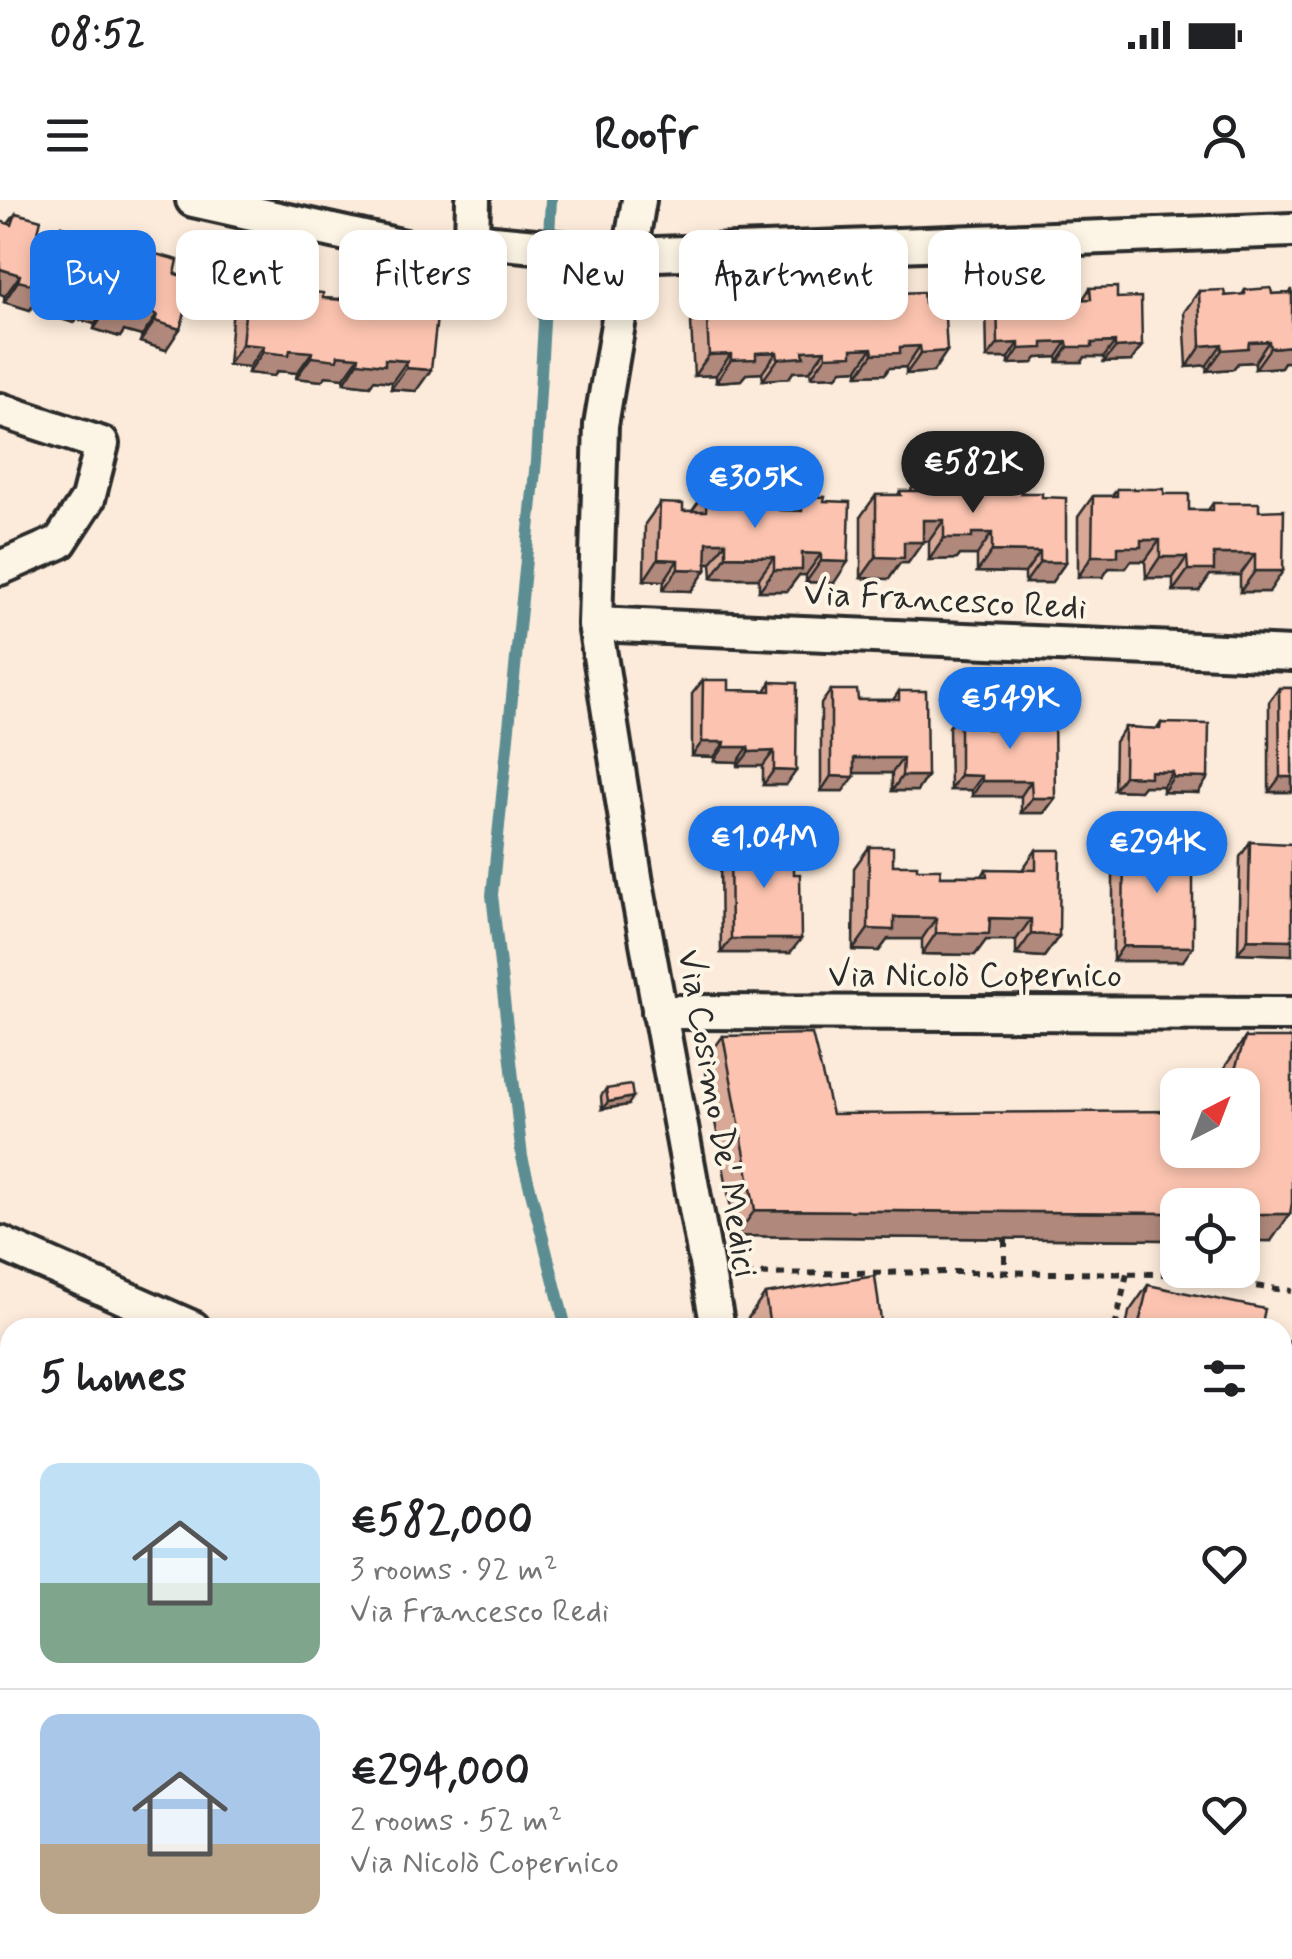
<!DOCTYPE html>
<meta charset="utf-8">
<style>
:root{--surface:#fff;--page:#f6f6f6;--text:#202124;--muted:#757577;--line:#e0e0e0;--accent:#1a73e8}
body{margin:0;font-family:Mynerve,sans-serif;background:var(--page);color:var(--text);height:100vh;display:flex;flex-direction:column;font-size:38px;white-space:nowrap}
*{box-sizing:border-box;margin:0}
p{font-size:32px;color:var(--muted)}
.icon{flex:none;width:55px;height:55px;fill:none;stroke:currentColor;stroke-width:2;stroke-linecap:round;stroke-linejoin:round}
.map{position:relative;flex:1;overflow:hidden}
.side{position:absolute;left:0px;top:1118px;width:1292px;height:642px;display:flex;flex-direction:column;background:var(--surface);border-radius:30px 30px 0 0;box-shadow:0 5px 15px #0003}
.side>*{flex:none}
.top-card{position:absolute;left:30px;top:30px;width:1232px;height:90px;display:flex;gap:20px}
.needle{width:65px;rotate:42deg}
.controls{position:absolute;left:1160px;top:868px;display:grid;gap:20px}
.controls a{display:grid;place-items:center;width:100px;height:100px;border-radius:20px;background:var(--surface);box-shadow:0 5px 15px #0003;font-size:50px}
.price{position:absolute;translate:-50% -85px;padding:0 22px;border-radius:35px;background:var(--accent);color:#fff;font-size:32px;line-height:65px;filter:drop-shadow(0 2px 5px #0008)}
.price::after{content:'';position:absolute;left:50%;top:60px;width:30px;height:22px;margin-left:-15px;background:inherit;clip-path:polygon(0 0,100% 0,50% 100%)}
.price.on{background:#222;color:#fff}
ul{padding:0;list-style:none}
li{display:flex;align-items:center;gap:30px;height:250px;padding:0 40px}
li+li{border-top:2px solid var(--line)}
li span{display:grid;place-items:center;flex:none;width:280px;height:200px;border-radius:20px;color:#555}
li>.icon{margin-inline-start:auto}
span .icon{width:120px;height:120px;fill:#fffc;stroke-width:1}
li b{font-size:42px}
h2{display:flex;justify-content:space-between;align-items:center;height:120px;padding:0 40px;font-size:42px}
.pill{padding:0 35px;border-radius:20px;background:var(--surface);box-shadow:0 5px 15px #0003;font-size:35px;line-height:90px}
.pill.on{background:var(--accent);color:#fff}
.status{display:flex;justify-content:space-between;align-items:center;height:70px;padding:0 50px;background:var(--surface);direction:ltr}
.status svg{height:28px;fill:currentColor}
header{display:flex;justify-content:space-between;align-items:center;height:130px;padding:0 40px;background:var(--surface);font-size:45px;font-weight:700}
.map>svg:first-child{display:block}
</style>
<div class="status"><b>08:52</b><svg viewBox="0 0 49 12"><path d="M0 12V9h3v3zM5 12V6h3v6zM10 12V3h3v9zM15 12V0h3v12zM26 1h20v11H26zM47 4h2v5h-2z"/></svg></div>
<header><svg class="icon" aria-label="menu" viewBox="0 0 24 24"><path d="M4 6h16M4 12h16M4 18h16"/></svg>Roofr<svg class="icon" aria-label="person" viewBox="0 0 24 24"><circle cx="12" cy="8" r="4"/><path d="M4 21q1-7 8-7t8 7"/></svg></header>
<div class="map">
<svg width="1292" height="1759" viewBox="0 0 1292 1759">
<rect width="100%" height="100%" fill="#fcebda"/>
<filter id="ink" filterUnits="userSpaceOnUse"><feTurbulence type="fractalNoise" baseFrequency=".01" numOctaves="2"/><feDisplacementMap in="SourceGraphic" scale="20" xChannelSelector="R" yChannelSelector="G"/><feConvolveMatrix kernelMatrix="1 2 1 2 8 2 1 2 1" color-interpolation-filters="sRGB"/></filter>
<g filter="url(#ink)">
<g fill="none" stroke-linecap="round" stroke-linejoin="round">
<!-- stream -->
<g stroke="#5c8d92" stroke-width="12">
<polyline points="551,0 536,261 492,695 522,957 566,1128"/>
<polyline points="923,1750 929,1759"/>
</g>
<defs>
<g id="street">
<polyline points="193,0 432,53 472,40 631,55 1292,30"/>
<polyline points="639,0 601,225 595,424 636,683 718,1128"/>
<polyline points="472,40 473,0"/>
<polyline points="0,210 102,244 88,299 60,342 0,368"/>
<polyline points="595,424 1292,454"/>
<polyline points="659,812 1292,814"/>
<polyline points="0,1043 193,1128"/>
<polyline points="1282,1211 1292,1160"/>
<polyline points="1282,1581 1292,1585"/>
<polyline points="1065,1759 1074,1750"/>
<polyline points="1286,1759 1292,1748"/>
</g>
</defs>
<!-- street casing -->
<use href="#street" stroke="#2b2b2b" stroke-width="40"/>
<!-- path -->
<g stroke="#2b2b2b" stroke-width="6" stroke-dasharray="8 8" stroke-linecap="butt">
<polyline points="1005,1039 1005,1072"/>
<polyline points="745,1074 958,1072 1165,1074 1292,1091"/>
<polyline points="1115,1128 1127,1073"/>
<polyline points="0,1731 13,1759"/>
</g>
<!-- street -->
<use href="#street" stroke="#fcf5e5" stroke-width="32"/>
</g>
<!-- wall -->
<g fill="#d9a997" stroke="#2b2b2b" stroke-width="2.5">
<polygon points="16,13 38,32 54,37 61,26 83,47 99,52 107,40 128,60 144,65 152,53 175,74 166,150 140,142 142,136 124,131 120,137 94,129 95,124 77,119 74,123 49,115 51,110 33,105 30,110 4,102 8,24"/>
<polygon points="248,86 273,102 286,103 295,90 323,98 340,99 343,95 369,110 383,112 391,100 417,116 416,191 391,189 392,182 374,180 370,186 344,183 344,178 326,176 322,181 296,178 297,173 278,171 274,176 248,173 249,167 228,165 233,107"/>
<polygon points="1042,88 1070,100 1083,99 1090,88 1117,98 1131,161 1104,162 1104,157 1085,157 1082,162 1058,162 1057,157 1037,158 1033,163 1009,164 1009,158 987,158 986,104 997,90 1022,99 1035,99"/>
<polygon points="1292,89 1292,162 1284,162 1281,167 1255,169 1255,162 1238,163 1233,169 1207,171 1207,165 1187,167 1184,112 1199,91 1225,96 1242,95 1245,90 1272,94 1290,93"/>
<polygon points="897,93 933,172 906,174 906,167 889,168 885,174 858,175 858,169 842,170 837,176 811,177 810,171 793,172 789,178 763,180 762,173 746,174 741,180 716,182 716,175 694,176 691,123 706,102 732,112 745,111 754,99 780,109 794,109 802,97 829,108 841,107 849,95 876,106 888,106"/>
<polygon points="925,270 947,273 973,283 995,286 1042,297 1066,362 1051,383 1025,383 1025,373 977,372 977,355 960,355 957,359 929,360 929,341 923,341 908,363 900,363 889,379 861,378 861,316 876,295 898,295 900,291 910,291"/>
<polygon points="1117,289 1164,294 1189,310 1208,310 1213,303 1259,311 1269,392 1240,392 1240,375 1210,375 1199,391 1173,391 1173,378 1146,378 1145,361 1131,361 1126,368 1109,368 1103,377 1078,377 1078,317 1093,296 1112,296"/>
<polygon points="707,290 731,295 779,310 792,311 802,296 834,383 806,382 806,375 799,375 787,391 759,391 759,378 712,378 711,363 706,363 706,370 691,391 663,390 664,381 644,380 645,324 660,303 683,311 692,311"/>
<polygon points="703,480 729,490 765,491 771,482 796,571 786,585 763,585 763,566 738,566 738,562 714,561 714,557 692,556 692,494"/>
<polygon points="1279,488 1292,488 1292,592 1269,592 1269,502"/>
<polygon points="831,490 858,500 893,500 899,491 927,576 917,591 892,591 892,573 854,573 843,591 821,591 821,504"/>
<polygon points="960,512 987,529 1018,529 1028,515 1055,598 1044,613 1021,613 1021,596 972,596 972,590 950,590 949,527"/>
<polygon points="1161,523 1198,593 1163,592 1163,586 1144,586 1140,591 1114,590 1115,542 1125,527 1157,529"/>
<polygon points="1124,640 1175,659 1183,761 1113,761 1113,655"/>
<polygon points="730,641 790,753 721,753 720,656"/>
<polygon points="1250,642 1292,755 1238,753 1240,657"/>
<polygon points="869,647 893,665 917,669 940,676 982,676 986,669 1022,670 1036,650 1059,736 1044,757 1016,755 1016,740 986,740 975,755 922,754 922,739 888,739 879,751 853,750 854,668"/>
<polygon points="723,836 832,914 1242,950 1242,885 1220,885 1226,865 1245,838 1271,1041 736,1036 704,862"/>
<polygon points="606,889 628,905 602,909 601,896"/>
<polygon points="1148,1085 1261,1128 1126,1128 1129,1112"/>
<polygon points="765,1094 882,1128 747,1128 746,1121"/>
<polygon points="1292,1392 1292,1420 1286,1419"/>
</g>
<!-- shaded-wall -->
<g fill="#b0897b" stroke="#2b2b2b" stroke-width="2.5">
<polygon points="0,69 20,75 5,96 0,94"/>
<polygon points="18,81 46,83 66,89 51,110 33,105 30,110 4,102"/>
<polygon points="64,94 90,97 110,103 95,124 77,119 74,123 49,115"/>
<polygon points="109,107 137,109 157,115 142,136 124,131 120,137 94,129"/>
<polygon points="155,121 180,129 166,150 140,142"/>
<polygon points="1269,141 1255,162 1238,163 1233,169 1207,171 1222,150 1249,142"/>
<polygon points="1067,142 1057,157 1037,158 1033,163 1009,164 1019,149 1043,143"/>
<polygon points="1115,142 1104,157 1085,157 1082,162 1058,162 1068,147 1092,143"/>
<polygon points="1019,143 1009,158 987,158 998,144"/>
<polygon points="242,144 264,146 249,167 228,165"/>
<polygon points="1222,144 1207,165 1187,167 1201,146"/>
<polygon points="920,146 906,167 889,168 885,174 858,175 873,154 900,147"/>
<polygon points="1142,146 1131,161 1104,162 1115,148"/>
<polygon points="1292,146 1292,162 1284,162 1281,167 1255,169 1270,148"/>
<polygon points="872,148 858,169 842,170 837,176 811,177 826,156 852,149"/>
<polygon points="290,150 312,152 297,173 278,171 274,176 248,173 263,152"/>
<polygon points="825,150 810,171 793,172 789,178 763,180 778,159 803,151"/>
<polygon points="947,151 933,172 906,174 921,153"/>
<polygon points="777,152 762,173 746,174 741,180 716,182 731,160 756,153"/>
<polygon points="731,154 716,175 694,176 709,155"/>
<polygon points="338,155 359,157 344,178 326,176 322,181 296,178 311,157"/>
<polygon points="385,159 407,161 392,182 374,180 370,186 344,183 358,162"/>
<polygon points="406,168 431,170 416,191 391,189"/>
<polygon points="923,320 944,320 929,341 909,341"/>
<polygon points="972,333 992,333 977,355 960,355 957,359 929,360 944,338"/>
<polygon points="1141,340 1160,340 1145,361 1131,361 1126,368 1109,368 1103,377 1078,377 1092,356"/>
<polygon points="707,342 726,342 711,363 692,363"/>
<polygon points="904,342 923,342 908,363 900,363 889,379 861,378 876,357"/>
<polygon points="992,351 1040,352 1025,373 977,372"/>
<polygon points="802,353 821,354 806,375 799,375 787,391 759,391 774,370"/>
<polygon points="1214,354 1255,354 1240,375 1210,375 1199,391 1173,391 1188,370"/>
<polygon points="726,356 774,357 759,378 712,378"/>
<polygon points="1160,357 1187,357 1173,378 1146,378"/>
<polygon points="658,359 678,360 664,381 644,380"/>
<polygon points="821,361 848,362 834,383 806,382"/>
<polygon points="1040,362 1066,362 1051,383 1025,383"/>
<polygon points="678,369 706,370 691,391 663,390"/>
<polygon points="1255,371 1283,371 1269,392 1240,392"/>
<polygon points="702,542 725,542 714,557 692,556"/>
<polygon points="724,547 748,547 738,562 714,561"/>
<polygon points="774,551 763,566 738,566 749,552"/>
<polygon points="854,558 903,558 892,573 844,573"/>
<polygon points="774,570 796,571 786,585 763,585"/>
<polygon points="1150,571 1173,572 1163,586 1144,586 1140,591 1114,590 1124,576"/>
<polygon points="960,575 982,576 972,590 950,590"/>
<polygon points="831,576 854,577 843,591 821,591"/>
<polygon points="902,576 927,576 917,591 892,591"/>
<polygon points="1173,577 1208,578 1198,593 1163,592"/>
<polygon points="1280,577 1292,577 1292,592 1269,592"/>
<polygon points="982,581 1031,581 1021,596 972,596"/>
<polygon points="1032,598 1055,598 1044,613 1021,613"/>
<polygon points="894,717 936,718 922,739 888,739 879,751 853,750 868,729"/>
<polygon points="990,718 1031,719 1016,740 986,740 975,755 922,754 936,733"/>
<polygon points="1031,734 1059,736 1044,757 1016,755"/>
<polygon points="731,739 801,739 790,753 721,753"/>
<polygon points="1248,739 1292,740 1292,755 1238,753"/>
<polygon points="1123,746 1193,747 1183,761 1113,761"/>
<polygon points="633,897 628,905 602,909 608,902"/>
<polygon points="755,1010 1178,1013 1178,1040 736,1036"/>
<polygon points="1242,1014 1290,1014 1271,1041 1242,1041"/>
</g>
<!-- building -->
<g fill="#fcc4b0" stroke="#2b2b2b" stroke-width="2.5">
<polygon points="16,13 41,20 38,32 58,38 61,26 87,33 83,47 103,53 107,40 133,47 128,60 148,66 152,53 178,60 175,74 195,80 180,129 155,121 157,115 137,109 135,116 109,107 110,103 90,97 89,102 64,94 66,89 46,83 45,88 18,81 20,75 1,69 0,71 0,21 12,25"/>
<polygon points="248,86 275,88 273,102 295,104 295,90 323,93 323,98 343,100 343,95 370,98 369,110 390,112 391,100 418,103 417,116 437,117 431,170 406,168 407,161 385,159 385,165 358,162 359,157 338,155 337,160 311,157 312,152 290,150 289,155 263,152 264,146 242,144"/>
<polygon points="1117,87 1117,98 1141,97 1142,146 1115,148 1115,142 1092,143 1092,147 1068,147 1067,142 1043,143 1043,148 1019,149 1019,143 998,144 997,90 1021,89 1022,99 1042,99 1042,88 1069,88 1070,100 1091,99 1090,88"/>
<polygon points="1271,88 1272,94 1292,93 1292,146 1270,148 1269,141 1249,142 1248,148 1222,150 1222,144 1201,146 1199,91 1224,90 1225,96 1245,94 1245,90"/>
<polygon points="923,92 924,103 944,102 947,151 921,153 920,146 900,147 900,153 873,154 872,148 852,149 852,155 826,156 825,150 803,151 804,157 778,159 777,152 756,153 756,159 731,160 731,154 709,155 706,102 731,100 732,112 754,111 754,99 780,98 780,109 802,108 802,97 828,96 829,108 849,107 849,95 876,94 876,106 898,105 897,93"/>
<polygon points="925,270 948,270 947,273 973,273 973,283 995,282 995,286 1021,286 1021,293 1042,293 1042,297 1066,298 1066,362 1040,362 1040,352 992,351 992,333 972,333 972,338 944,338 944,320 923,320 923,342 904,342 904,358 876,357 876,295 901,295 900,291 925,291"/>
<polygon points="1117,289 1164,289 1164,294 1189,294 1189,310 1213,310 1213,303 1259,303 1259,311 1284,310 1283,371 1255,371 1255,354 1214,354 1214,370 1188,370 1187,357 1160,357 1160,340 1141,340 1141,347 1118,347 1118,356 1092,356 1093,296 1117,296"/>
<polygon points="707,290 731,291 731,295 755,295 754,304 778,304 779,310 802,311 802,296 825,297 824,301 850,302 848,362 821,361 821,354 802,353 802,370 774,370 774,357 726,356 726,342 707,342 706,370 678,369 678,360 658,359 660,303 683,304 683,311 706,311"/>
<polygon points="703,480 729,480 729,490 771,491 771,482 797,483 796,571 774,570 774,551 749,552 748,547 724,547 725,542 702,542"/>
<polygon points="1279,488 1292,488 1292,577 1280,577"/>
<polygon points="831,490 857,490 858,500 899,500 899,491 926,491 927,576 902,576 903,558 854,558 854,577 831,576"/>
<polygon points="960,512 986,513 987,529 1028,529 1028,515 1054,515 1055,598 1032,598 1031,581 982,581 982,576 960,575"/>
<polygon points="1161,523 1209,524 1208,578 1173,577 1173,572 1150,571 1150,577 1124,576 1125,527 1160,529"/>
<polygon points="1124,640 1175,640 1175,659 1193,659 1193,747 1123,746"/>
<polygon points="730,641 794,641 794,674 800,674 801,739 731,739"/>
<polygon points="1250,642 1292,644 1292,740 1248,739"/>
<polygon points="869,647 893,647 893,665 917,665 917,669 941,669 940,676 987,676 986,669 1036,670 1036,650 1060,650 1059,736 1031,734 1031,719 990,718 989,734 936,733 936,718 894,717 894,730 868,729"/>
<polygon points="812,834 832,914 1178,911 1178,950 1242,950 1242,885 1230,885 1245,838 1292,838 1292,1003 1290,1014 1242,1014 1242,1005 1178,1005 1178,1013 755,1010 723,836"/>
<polygon points="631,885 633,897 608,902 606,889"/>
<polygon points="875,1076 882,1128 770,1128 765,1094"/>
<polygon points="1148,1085 1265,1109 1261,1128 1138,1128"/>
<polygon points="10,1432 10,1474 0,1483 0,1441"/>
</g>
</g>
<g text-anchor="middle" stroke-width="8" stroke-linejoin="round" paint-order="stroke">
<!-- street labels -->
<g font-size="35" fill="#2b2b2b" stroke="#fcf5e5">
<text transform="translate(945 399) rotate(3)" y="12">Via Francesco Redi</text>
<text x="975" y="786">Via Nicolò Copernico</text>
<text transform="translate(719 913) rotate(80)" y="12">Via Cosimo De' Medici</text>
</g>
</g>
</svg>
<div class="controls">
<a><svg class="needle" viewBox="-14 -14 28 28"><path d="M0-13l5 13h-10z" fill="#e53935"/><path d="M0 13l5-13h-10z" fill="#757577"/></svg></a>
<a><svg class="icon" aria-label="locate" viewBox="0 0 24 24"><circle cx="12" cy="12" r="6"/><path d="M12 2v4M12 18v4M2 12h4M18 12h4"/></svg></a>
</div>
<b class="price on" style="left:973px;top:316px">€582K</b>
<b class="price" style="left:755px;top:331px">€305K</b>
<b class="price" style="left:1010px;top:552px">€549K</b>
<b class="price" style="left:764px;top:691px">€1.04M</b>
<b class="price" style="left:1157px;top:696px">€294K</b>
<div class="top-card">
<a class="pill on">Buy</a>
<a class="pill">Rent</a>
<a class="pill">Filters</a>
<a class="pill">New</a>
<a class="pill">Apartment</a>
<a class="pill">House</a>
</div>
<section class="side">
<h2>5 homes<svg class="icon" aria-label="filters" viewBox="0 0 24 24"><path d="M4 7h16M4 17h16"/><circle cx="9" cy="7" r="2"/><circle cx="15" cy="17" r="2"/></svg></h2>
<ul>
<li><span style="background:linear-gradient(#bfe0f5 60%,#7fa58c 0)"><svg class="icon" aria-label="home" viewBox="0 0 24 24"><path d="M3 11l9-7 9 7M6 9v11h12V9"/></svg></span><div><b>€582,000</b><p>3 rooms · 92 m²</p><p>Via Francesco Redi</p></div><svg class="icon" aria-label="heart" viewBox="0 0 24 24"><path d="M12 20l-8-8c-3-5 5-10 8-4 3-6 11-1 8 4z"/></svg></li>
<li><span style="background:linear-gradient(#a9c7e8 65%,#b9a48a 0)"><svg class="icon" aria-label="home" viewBox="0 0 24 24"><path d="M3 11l9-7 9 7M6 9v11h12V9"/></svg></span><div><b>€294,000</b><p>2 rooms · 52 m²</p><p>Via Nicolò Copernico</p></div><svg class="icon" aria-label="heart" viewBox="0 0 24 24"><path d="M12 20l-8-8c-3-5 5-10 8-4 3-6 11-1 8 4z"/></svg></li>
</ul>
</section>
</div>
